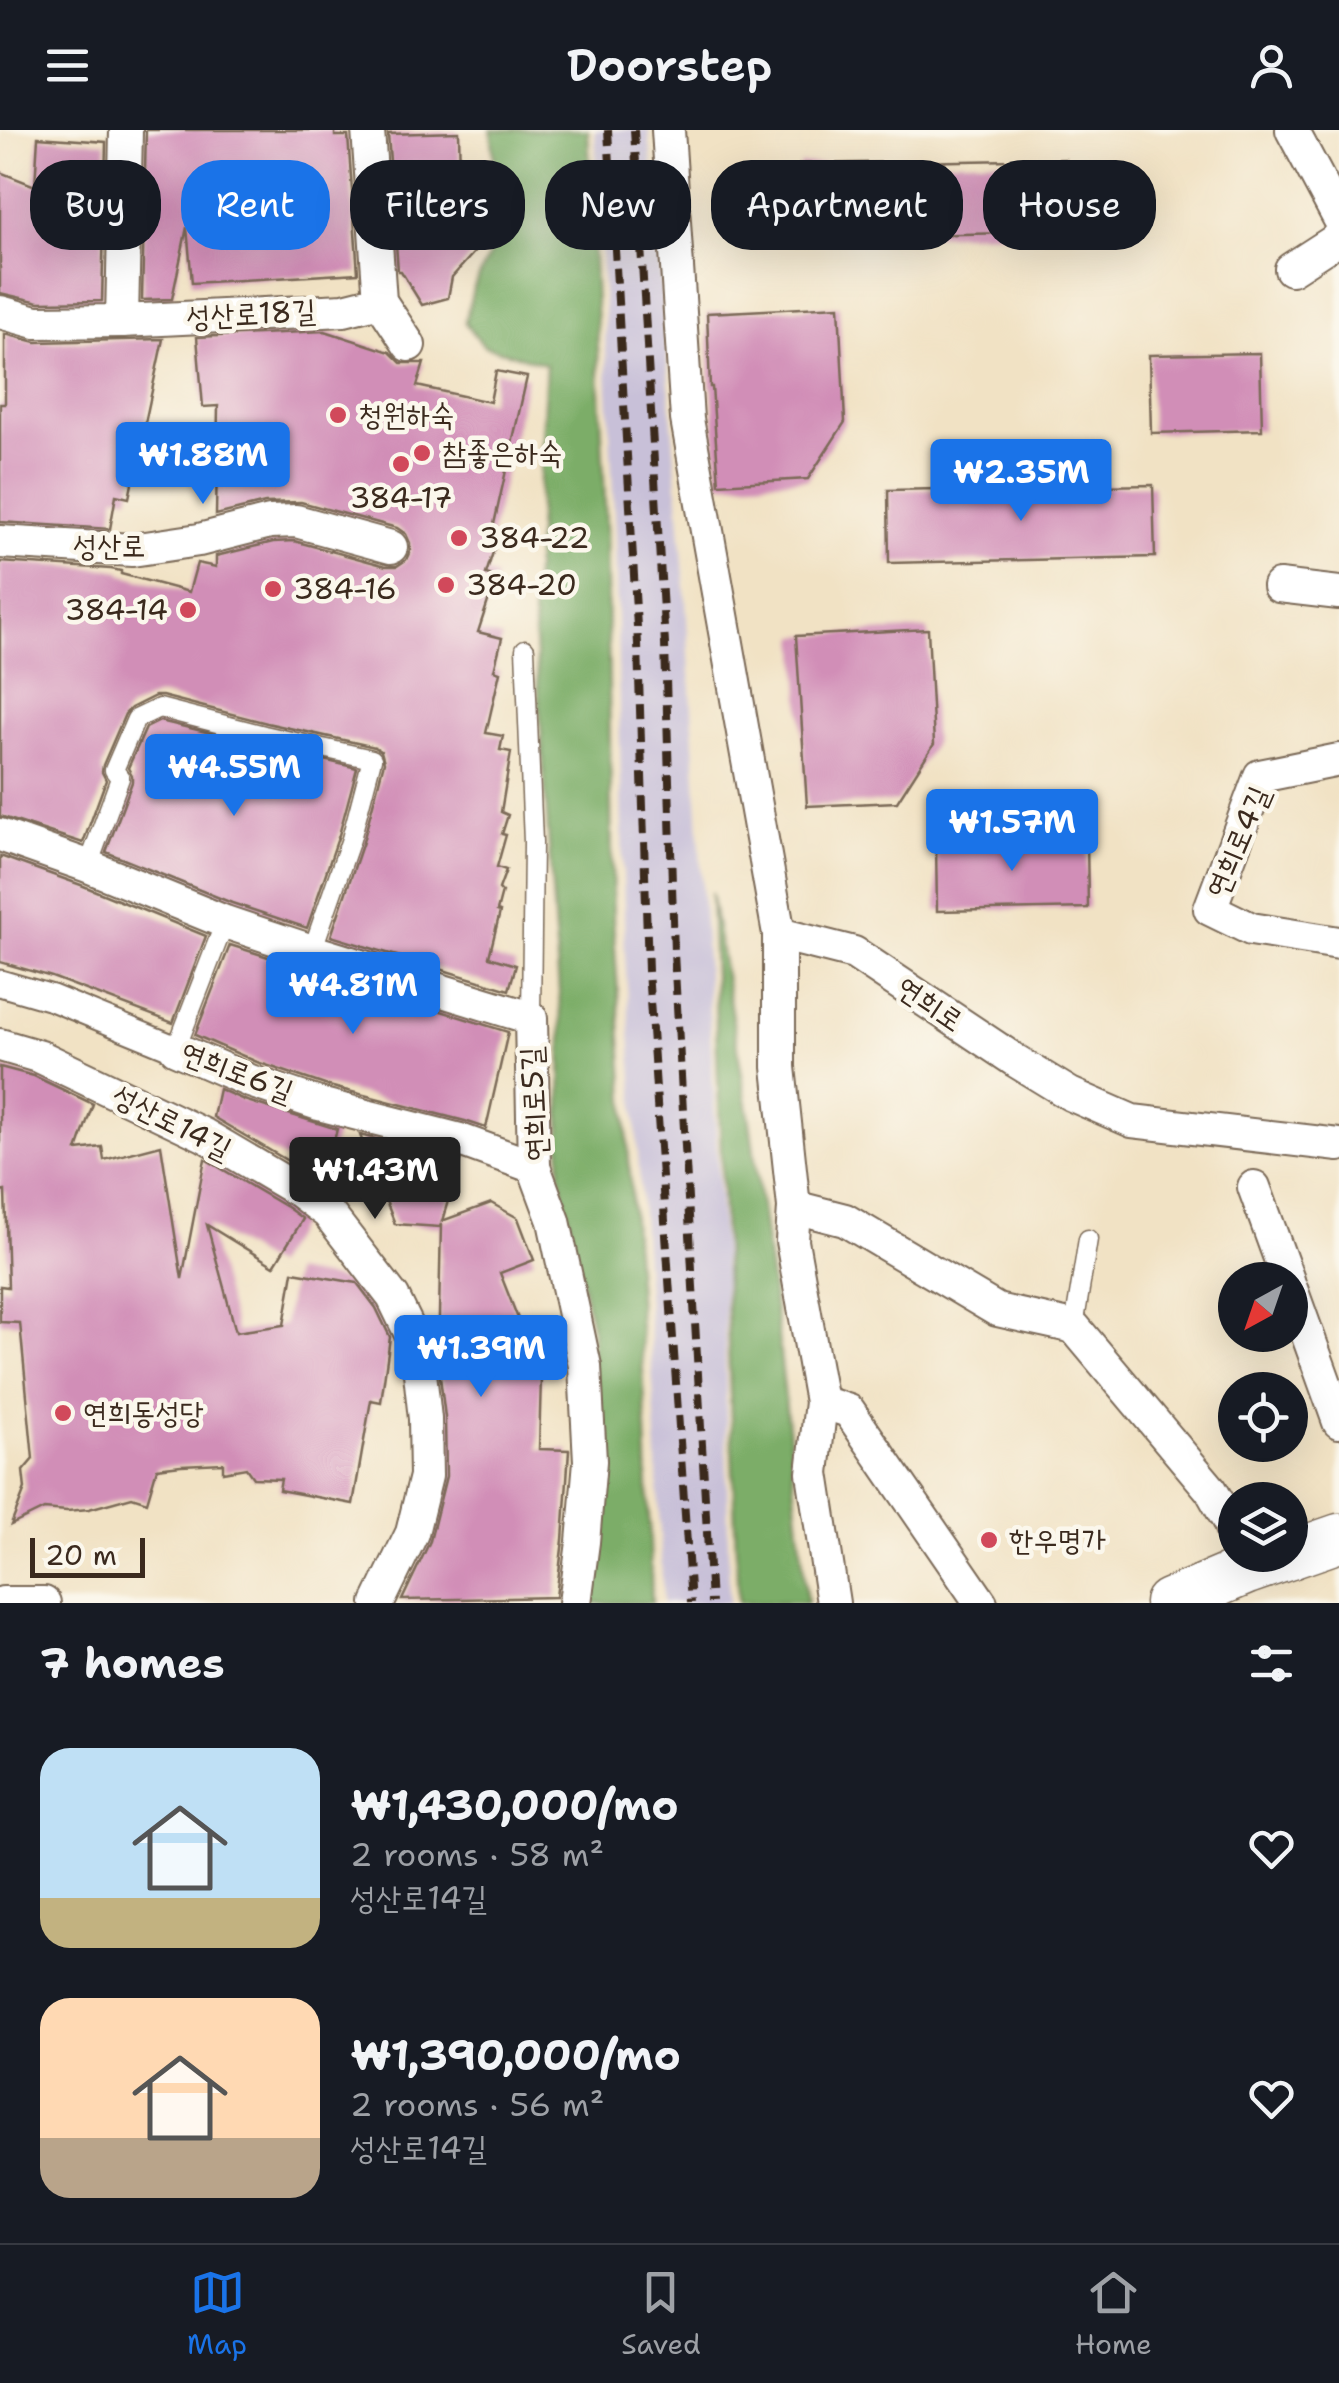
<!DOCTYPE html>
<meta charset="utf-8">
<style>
:root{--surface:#171b24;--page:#242831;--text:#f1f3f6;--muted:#9ea1a6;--line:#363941;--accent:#1a73e8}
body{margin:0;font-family:"Shantell Sans","Poor Story",sans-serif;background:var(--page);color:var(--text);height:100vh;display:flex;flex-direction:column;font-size:38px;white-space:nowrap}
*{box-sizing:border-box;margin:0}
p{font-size:32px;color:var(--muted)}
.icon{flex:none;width:55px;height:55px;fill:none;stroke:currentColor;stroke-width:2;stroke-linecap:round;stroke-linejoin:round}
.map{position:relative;height:1473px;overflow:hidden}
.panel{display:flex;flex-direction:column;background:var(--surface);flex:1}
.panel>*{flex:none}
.banner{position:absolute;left:30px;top:30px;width:1280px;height:90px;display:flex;gap:20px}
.needle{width:65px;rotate:220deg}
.fabs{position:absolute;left:1218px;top:1132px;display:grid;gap:20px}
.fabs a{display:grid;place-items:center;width:90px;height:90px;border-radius:50%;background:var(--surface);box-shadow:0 10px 40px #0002;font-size:50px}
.scale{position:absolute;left:30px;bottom:25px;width:115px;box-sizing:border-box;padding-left:10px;border:5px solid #3b2a1e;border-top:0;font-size:28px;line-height:35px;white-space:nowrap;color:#3b2a1e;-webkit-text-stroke:8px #fbf7ec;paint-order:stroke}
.price{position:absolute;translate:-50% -85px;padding:0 22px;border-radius:10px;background:var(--accent);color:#fff;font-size:32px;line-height:65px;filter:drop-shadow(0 2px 5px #0008)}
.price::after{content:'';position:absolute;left:50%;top:60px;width:30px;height:22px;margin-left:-15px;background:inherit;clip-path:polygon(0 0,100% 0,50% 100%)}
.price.selected{background:#222;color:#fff}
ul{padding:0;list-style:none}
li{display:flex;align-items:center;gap:30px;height:250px;padding:0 40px}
li span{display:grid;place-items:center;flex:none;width:280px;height:200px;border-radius:30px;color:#555}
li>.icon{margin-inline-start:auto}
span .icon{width:120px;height:120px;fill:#fffc;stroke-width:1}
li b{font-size:42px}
h2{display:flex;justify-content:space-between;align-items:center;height:120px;padding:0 40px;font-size:42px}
.chip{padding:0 35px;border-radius:40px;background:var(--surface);box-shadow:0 10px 40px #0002;font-size:35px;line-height:90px}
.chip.selected{background:var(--accent);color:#fff}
header{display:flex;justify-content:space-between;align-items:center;height:130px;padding:0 40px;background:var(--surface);font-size:45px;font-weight:600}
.dock{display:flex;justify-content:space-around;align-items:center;height:140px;border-top:2px solid var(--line);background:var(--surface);font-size:28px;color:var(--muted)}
.dock a{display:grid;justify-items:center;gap:5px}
.dock .selected{color:var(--accent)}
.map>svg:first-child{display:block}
</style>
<header><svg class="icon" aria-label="menu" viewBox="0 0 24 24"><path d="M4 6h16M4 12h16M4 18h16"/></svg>Doorstep<svg class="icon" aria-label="person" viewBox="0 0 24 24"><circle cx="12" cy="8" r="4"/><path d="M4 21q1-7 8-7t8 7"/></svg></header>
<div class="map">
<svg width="1339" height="1473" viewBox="0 0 1339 1473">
<rect width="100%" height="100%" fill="#fbf7ec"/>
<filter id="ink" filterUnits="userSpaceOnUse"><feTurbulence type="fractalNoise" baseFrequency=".01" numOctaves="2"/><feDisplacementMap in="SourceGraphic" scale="20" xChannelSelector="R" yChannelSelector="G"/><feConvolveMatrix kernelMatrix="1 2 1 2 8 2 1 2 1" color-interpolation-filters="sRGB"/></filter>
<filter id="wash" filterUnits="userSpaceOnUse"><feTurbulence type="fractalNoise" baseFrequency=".0048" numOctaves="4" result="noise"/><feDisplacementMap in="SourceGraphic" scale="40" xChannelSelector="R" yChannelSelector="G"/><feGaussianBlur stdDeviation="2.25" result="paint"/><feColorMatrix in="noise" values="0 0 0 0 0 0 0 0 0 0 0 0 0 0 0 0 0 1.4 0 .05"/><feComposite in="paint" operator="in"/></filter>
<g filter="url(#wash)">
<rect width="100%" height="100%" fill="#f1e2c4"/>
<!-- industrial -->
<polygon fill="#c8c0d8" points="595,0 649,0 686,471 724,1148 729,1473 663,1473 655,1285 625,825 615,403"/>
<!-- forest -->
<g fill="#7bad68" stroke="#5b6c43" stroke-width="2.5">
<polygon points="491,0 588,0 606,395 613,788 645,1273 652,1473 589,1473 592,1201 560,1045 562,905 533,482 546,234 484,216 465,193 473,159 502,99"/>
<polygon points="711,763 750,992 779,1213 807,1473 738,1473"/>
</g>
<g id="blocks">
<!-- building -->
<g fill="#d18eb7">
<polygon points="146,0 335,0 335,6 348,6 358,143 192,153 187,97 172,169 142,170"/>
<polygon points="459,2 460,44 467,43 470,93 477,93 478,118 452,147 448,168 422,175 401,141 398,141 388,4"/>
<polygon points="38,7 106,12 102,171 39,172 0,163 0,42 35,56"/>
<polygon points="1065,29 1066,102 802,107 800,34"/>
<polygon points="839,176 845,292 808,349 719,354 712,257 710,257 707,183"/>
<polygon points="325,201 390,222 401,233 424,233 417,256 490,272 496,241 527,247 490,412 495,416 486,444 496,447 478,502 502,508 494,540 500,542 486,603 503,606 500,620 511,622 501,682 508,685 502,704 506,705 497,737 506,740 499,759 502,762 497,781 500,782 489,827 516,835 509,860 331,806 363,712 384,632 381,621 375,617 267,593 162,566 155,566 131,578 125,584 103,635 102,642 106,650 83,713 0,686 0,432 111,439 121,441 121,444 189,462 197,433 216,437 216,426 273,412 294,411 386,436 397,436 406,430 410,421 410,413 406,404 397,398 301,372 265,373 216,385 218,276 203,277 197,207"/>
<polygon points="5,204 36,212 163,209 129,368 116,365 110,399 0,392 0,274 5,274"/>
<polygon points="1260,223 1262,300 1151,303 1149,225"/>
<polygon points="1153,355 1155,427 889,433 888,360"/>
<polygon points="928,499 934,614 897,672 807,676 796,506"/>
<polygon points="160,591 357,638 339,705 307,798 232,773 106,722 132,652 132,645 128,638 146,598"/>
<polygon points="1087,707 1088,778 937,781 936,711"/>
<polygon points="0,726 81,755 206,806 173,893 52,847 0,832"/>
<polygon points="230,815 508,902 486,998 465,991 325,955 257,932 195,905"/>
<polygon points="0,937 34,946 93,974 77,1020 102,1017 104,1030 161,1015 182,1149 205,1029 288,1078 303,1089 274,1136 207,1095 236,1202 284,1195 293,1142 357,1153 376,1178 390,1207 381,1272 371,1270 353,1374 279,1360 281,1349 253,1348 246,1338 223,1342 223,1333 181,1335 157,1338 147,1372 132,1367 89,1379 67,1381 44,1379 11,1395 25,1359 23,1341 33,1329 20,1193 0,1192 0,1156 8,1157 5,1061 0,1062"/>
<polygon points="219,959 244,970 337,999 328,1034 306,1029 300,1038 213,987"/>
<polygon points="360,1005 460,1031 442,1091 491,1073 518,1088 534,1130 500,1143 541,1247 539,1319 569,1320 563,1410 556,1467 402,1470 430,1411 446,1346 445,1287 438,1230 441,1094 440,1097 395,1094"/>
</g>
</g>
</g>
<g filter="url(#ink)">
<use href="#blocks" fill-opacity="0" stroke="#7b6a58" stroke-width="2.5"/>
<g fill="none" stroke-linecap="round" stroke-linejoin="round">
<defs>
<g id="service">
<polyline points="525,519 533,712 531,888"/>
<polyline points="88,736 120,648 114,640 136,589 159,578 264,605 372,629 351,709 312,821"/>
<polyline points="176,919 225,792"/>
<polyline points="1074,1197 1088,1109"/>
</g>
<polyline id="pedestrian" points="0,853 52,868 176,919"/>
<g id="minor">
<polyline points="368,0 380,171 409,215"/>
<polyline points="668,0 687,289 779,804 779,937 794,1077 792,1111 821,1272 813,1343 833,1473"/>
<polyline points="1292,0 1339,88"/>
<polyline points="1291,139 1339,108"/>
<polyline points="0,182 36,192 122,191 344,180 380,171"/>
<polyline points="122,191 126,0"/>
<polyline points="0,412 132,420 199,410 270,392 296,391 391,417"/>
<polyline points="1279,456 1339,463"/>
<polyline points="1339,630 1260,646 1210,779 1251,799 1339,813"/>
<polyline points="0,705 88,736 225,792 312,821 531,888 534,1037 554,1091 585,1236 590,1331 583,1412 575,1473"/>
<polyline points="779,804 854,823 1016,931 1070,964 1132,991 1339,1015"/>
<polyline points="0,915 41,927 204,1005 299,1061 328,1083 393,1167 412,1206 420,1243 425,1289 426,1346 412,1403 378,1473"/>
<polyline points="176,919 250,951 319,974 460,1010 534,1037"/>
<polyline points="1254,1057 1288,1150"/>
<polyline points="794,1077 845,1090 997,1180 1074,1197 1211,1360 1228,1390 1235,1408"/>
<polyline points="1290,1156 1339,1292"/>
<polyline points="821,1272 849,1281 981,1473"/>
<polyline points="3,1473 44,1473"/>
</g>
<g id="secondary">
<polyline points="1290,1425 1339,1408"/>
<polyline points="1169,1473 1247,1440 1290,1425"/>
</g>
</defs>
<!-- service casing -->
<use href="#service" stroke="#7b6a58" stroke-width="21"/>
<!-- pedestrian casing -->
<use href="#pedestrian" stroke="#7b6a58" stroke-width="29"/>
<!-- minor casing -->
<use href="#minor" stroke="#7b6a58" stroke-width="36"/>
<!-- secondary casing -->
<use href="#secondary" stroke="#7b6a58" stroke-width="51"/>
<!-- service -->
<use href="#service" stroke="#fff" stroke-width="18"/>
<!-- pedestrian -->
<use href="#pedestrian" stroke="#fff" stroke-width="25"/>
<!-- minor -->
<use href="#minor" stroke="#fff" stroke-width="32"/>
<!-- secondary -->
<use href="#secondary" stroke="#fff" stroke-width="48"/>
<!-- rail -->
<g stroke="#3b2a1e" stroke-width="8" stroke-dasharray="15 8" stroke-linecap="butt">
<polyline points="608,0 638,514 648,841 691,1473"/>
<polyline points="634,0 665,514 674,823 711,1473"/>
</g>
</g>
</g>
<!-- markers -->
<g fill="#d1495b" stroke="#fbf7ec" stroke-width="4">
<circle cx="338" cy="285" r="10"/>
<circle cx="422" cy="323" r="10"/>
<circle cx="401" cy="334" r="10"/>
<circle cx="459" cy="408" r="10"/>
<circle cx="446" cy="455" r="10"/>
<circle cx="273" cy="459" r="10"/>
<circle cx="188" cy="480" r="10"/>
<circle cx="63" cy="1283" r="10"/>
<circle cx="989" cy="1410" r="10"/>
</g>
<g text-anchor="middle" stroke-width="9" stroke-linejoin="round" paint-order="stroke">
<!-- street labels -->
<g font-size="30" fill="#3b2a1e" stroke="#fbf7ec">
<text transform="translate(251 184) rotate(-3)" y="10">성산로18길</text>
<text x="109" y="426">성산로</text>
<text transform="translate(1238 712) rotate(-67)" y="10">연희로4길</text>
<text transform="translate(930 874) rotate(34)" y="10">연희로</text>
<text transform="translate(237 942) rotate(21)" y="10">연희로6길</text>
<text transform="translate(534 974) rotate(-93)" y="10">연희로5길</text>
<text transform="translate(172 992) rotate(27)" y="10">성산로14길</text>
</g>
<!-- poi labels -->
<g font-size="30" fill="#3b2a1e" stroke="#fbf7ec" text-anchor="start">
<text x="358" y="295">청원하숙</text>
<text x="442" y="333">참좋은하숙</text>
<text x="401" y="378" text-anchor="middle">384-17</text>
<text x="479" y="418">384-22</text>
<text x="466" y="465">384-20</text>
<text x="293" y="469">384-16</text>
<text x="168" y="490" text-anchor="end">384-14</text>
<text x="83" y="1293">연희동성당</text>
<text x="1009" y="1420">한우명가</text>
</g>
</g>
</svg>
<div class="fabs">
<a><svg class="needle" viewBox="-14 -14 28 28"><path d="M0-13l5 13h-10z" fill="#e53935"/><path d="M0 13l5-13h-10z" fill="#9ea1a6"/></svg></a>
<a><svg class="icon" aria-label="locate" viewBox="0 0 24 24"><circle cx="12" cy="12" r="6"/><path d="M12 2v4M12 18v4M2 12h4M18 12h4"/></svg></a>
<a><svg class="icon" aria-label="layers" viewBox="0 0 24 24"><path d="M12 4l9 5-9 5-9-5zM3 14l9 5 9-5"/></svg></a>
</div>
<div class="scale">20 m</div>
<b class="price" style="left:203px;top:377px">₩1.88M</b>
<b class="price" style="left:1021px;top:394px">₩2.35M</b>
<b class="price" style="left:234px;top:689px">₩4.55M</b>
<b class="price" style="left:1012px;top:744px">₩1.57M</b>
<b class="price" style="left:353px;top:907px">₩4.81M</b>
<b class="price selected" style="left:375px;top:1092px">₩1.43M</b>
<b class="price" style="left:481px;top:1270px">₩1.39M</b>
<div class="banner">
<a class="chip">Buy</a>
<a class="chip selected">Rent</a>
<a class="chip">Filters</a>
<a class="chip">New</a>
<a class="chip">Apartment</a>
<a class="chip">House</a>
</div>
</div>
<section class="panel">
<h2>7 homes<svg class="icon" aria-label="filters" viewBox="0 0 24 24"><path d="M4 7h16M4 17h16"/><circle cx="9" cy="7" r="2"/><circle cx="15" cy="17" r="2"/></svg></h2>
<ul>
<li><span style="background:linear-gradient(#bfe0f5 75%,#c2b280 0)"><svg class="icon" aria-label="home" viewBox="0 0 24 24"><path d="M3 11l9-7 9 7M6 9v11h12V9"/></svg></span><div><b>₩1,430,000/mo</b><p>2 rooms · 58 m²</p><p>성산로14길</p></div><svg class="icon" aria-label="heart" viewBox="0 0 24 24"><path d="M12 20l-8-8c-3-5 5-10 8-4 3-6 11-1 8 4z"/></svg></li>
<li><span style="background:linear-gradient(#ffd9b3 70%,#b9a48a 0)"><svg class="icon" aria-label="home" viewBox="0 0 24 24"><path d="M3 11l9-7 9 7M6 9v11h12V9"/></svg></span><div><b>₩1,390,000/mo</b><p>2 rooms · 56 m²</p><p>성산로14길</p></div><svg class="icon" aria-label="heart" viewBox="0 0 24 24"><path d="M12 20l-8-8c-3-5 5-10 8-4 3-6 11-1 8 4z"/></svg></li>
</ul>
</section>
<nav class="dock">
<a class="selected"><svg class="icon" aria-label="map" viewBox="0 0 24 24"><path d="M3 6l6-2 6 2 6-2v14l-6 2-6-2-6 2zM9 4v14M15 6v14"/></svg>Map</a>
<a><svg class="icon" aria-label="saved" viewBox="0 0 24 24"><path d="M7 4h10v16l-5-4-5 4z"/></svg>Saved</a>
<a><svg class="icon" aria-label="home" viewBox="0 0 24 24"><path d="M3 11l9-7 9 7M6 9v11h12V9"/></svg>Home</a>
</nav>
